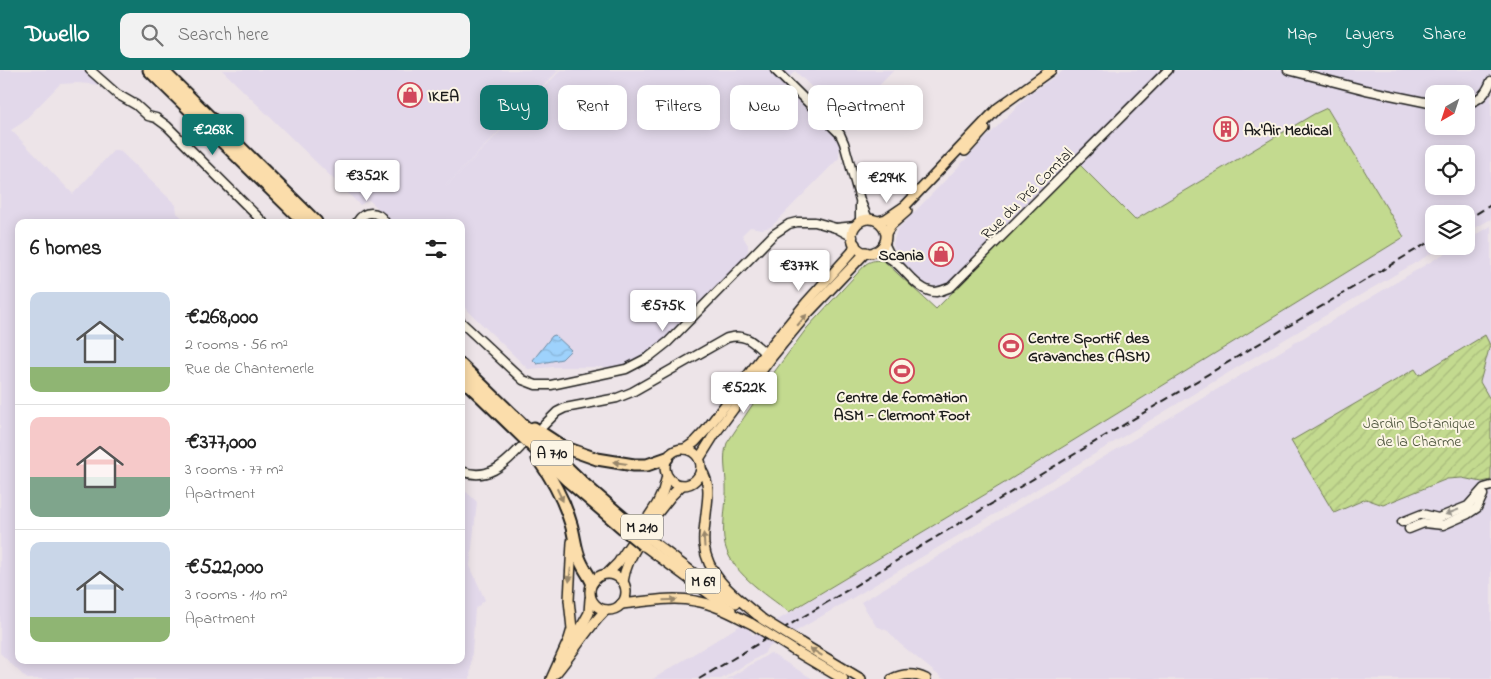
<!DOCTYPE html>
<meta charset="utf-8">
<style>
:root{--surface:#fff;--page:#f2f2f2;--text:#222;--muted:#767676;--line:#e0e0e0;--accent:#0f766e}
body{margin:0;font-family:"Indie Flower",sans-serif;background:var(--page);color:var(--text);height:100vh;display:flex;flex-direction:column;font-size:19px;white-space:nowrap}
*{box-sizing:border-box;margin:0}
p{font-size:16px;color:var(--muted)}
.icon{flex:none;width:28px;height:28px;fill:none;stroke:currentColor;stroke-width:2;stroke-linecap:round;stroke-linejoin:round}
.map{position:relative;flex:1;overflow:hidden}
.details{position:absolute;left:15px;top:149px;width:450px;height:445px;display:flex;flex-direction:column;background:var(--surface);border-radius:10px;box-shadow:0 2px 12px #0003}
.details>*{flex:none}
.top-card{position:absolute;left:480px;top:15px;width:475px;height:45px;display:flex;gap:10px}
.needle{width:32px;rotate:219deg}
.buttons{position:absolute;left:1425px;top:15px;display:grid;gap:10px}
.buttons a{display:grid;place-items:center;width:50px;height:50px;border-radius:10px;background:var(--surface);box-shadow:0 2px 12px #0003;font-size:25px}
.price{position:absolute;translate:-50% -42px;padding:0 11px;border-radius:5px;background:#fff;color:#222;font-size:16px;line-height:32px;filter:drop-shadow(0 1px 2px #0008)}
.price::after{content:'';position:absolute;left:50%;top:30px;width:15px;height:11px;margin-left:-8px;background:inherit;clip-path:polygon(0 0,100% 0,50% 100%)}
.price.active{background:var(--accent);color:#fff}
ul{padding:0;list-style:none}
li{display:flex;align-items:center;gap:15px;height:125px;padding:0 15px}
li+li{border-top:1px solid var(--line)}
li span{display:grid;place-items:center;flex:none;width:140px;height:100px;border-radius:10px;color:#555}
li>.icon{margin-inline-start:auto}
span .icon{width:60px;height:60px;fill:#fffc;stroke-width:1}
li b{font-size:21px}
h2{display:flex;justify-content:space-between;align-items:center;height:60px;padding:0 15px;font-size:21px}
.pill{padding:0 18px;border-radius:10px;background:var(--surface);box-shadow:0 2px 12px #0003;font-size:18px;line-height:45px}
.pill.active{background:var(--accent);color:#fff}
header{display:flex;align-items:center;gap:30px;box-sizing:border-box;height:70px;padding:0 25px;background:var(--accent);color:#fff}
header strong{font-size:24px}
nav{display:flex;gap:28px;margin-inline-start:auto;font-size:18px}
.search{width:350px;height:45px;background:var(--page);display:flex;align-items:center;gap:12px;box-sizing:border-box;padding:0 18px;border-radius:10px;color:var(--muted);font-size:19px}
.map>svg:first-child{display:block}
</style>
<header>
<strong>Dwello</strong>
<div class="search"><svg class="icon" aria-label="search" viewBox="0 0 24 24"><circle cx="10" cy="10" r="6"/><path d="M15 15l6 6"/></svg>Search here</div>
<nav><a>Map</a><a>Layers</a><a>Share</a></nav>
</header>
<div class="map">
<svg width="1491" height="609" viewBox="0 0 1491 609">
<defs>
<pattern id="garden-furrows" width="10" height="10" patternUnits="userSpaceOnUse" patternTransform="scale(1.25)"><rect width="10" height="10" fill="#c3da8f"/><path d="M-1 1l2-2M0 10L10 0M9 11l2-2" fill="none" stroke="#a7ba7b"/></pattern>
<pattern id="water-waves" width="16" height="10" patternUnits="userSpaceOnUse" patternTransform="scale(1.25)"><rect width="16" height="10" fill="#9ed2fc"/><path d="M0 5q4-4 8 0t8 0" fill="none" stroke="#88b4d7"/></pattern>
</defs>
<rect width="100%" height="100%" fill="#ede4e8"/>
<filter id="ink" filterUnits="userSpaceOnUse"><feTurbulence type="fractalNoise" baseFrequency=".02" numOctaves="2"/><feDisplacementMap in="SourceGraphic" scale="10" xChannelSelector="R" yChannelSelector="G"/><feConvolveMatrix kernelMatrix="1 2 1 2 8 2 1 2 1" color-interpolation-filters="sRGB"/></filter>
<g filter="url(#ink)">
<!-- built -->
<g fill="#e2d8ea" fill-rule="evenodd">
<polygon points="0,0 85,0 100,15 78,13 60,14 22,53 11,60 73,124 113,81 120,81 176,135 177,143 187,152 19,152 19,590 461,590 461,417 477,432 470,496 485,530 475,539 470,609 27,609 0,583"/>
<polygon points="222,0 559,0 439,123 561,0 894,0 846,50 795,1 784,13 835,66 840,74 839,88 771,157 762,159 750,157 742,165 748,175 748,181 744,188 702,230 698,231 685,229 678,235 681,242 681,250 676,257 662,273 633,292 618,297 554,297 528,299 461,234 461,152 391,152 391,150 369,130 360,135"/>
<path d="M1064,0H1491V149L1466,163V144H1434V176H1444L1246,292L1032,422L766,579L765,583L721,609H653L744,553L753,565L896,478L1006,412L1404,167L1327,38L1314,44L1135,150L1074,88L949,213L936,217L923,212L897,187L893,174L897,160L1027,26ZM1434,24H1466V56H1434ZM1434,84H1466V116H1434Z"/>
<polygon points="1491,156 1491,331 1480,312 1490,275 1419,305 1415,300 1334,443 1367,429 1383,435 1447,409 1462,408 1482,412 1486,423 1491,422 1491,609 943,609 899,573 888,561 876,556 861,532 1457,176 1466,176 1466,171"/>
<polygon points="770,583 813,609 727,609 764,587"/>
</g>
<!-- park -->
<path fill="#c3da8f" stroke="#707b56" d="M1327,38L1404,167L1006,412L789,542C766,524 727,501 724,469C722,451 727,433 726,415C726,400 722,388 727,373L775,301L807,258L866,194C872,190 877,190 884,191L936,239L1079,94L1135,150L1314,44Z"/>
<!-- garden -->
<polygon fill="url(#garden-furrows)" stroke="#707b56" points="1485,265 1490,275 1480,312 1491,331 1491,410 1482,412 1462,408 1447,409 1383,435 1366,429 1334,443 1291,371 1415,299 1419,305"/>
<!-- water -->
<polygon fill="url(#water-waves)" stroke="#6a89a2" points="555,265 571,280 562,289 537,294 533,290 552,266"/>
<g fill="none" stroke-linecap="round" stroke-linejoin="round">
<defs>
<g id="minor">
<polyline points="90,0 117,24 136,35 148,46 156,48 167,56 263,152"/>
<polyline points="775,0 840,64 844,73 860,130 868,149"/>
<polyline points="1288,0 1366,20 1434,34"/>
<path d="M1466,34C1480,30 1486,24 1491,11"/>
<path d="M357,152C364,140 378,140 385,152"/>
<polyline points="860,152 860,134"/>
<polyline points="836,158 855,156"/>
<polyline points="884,173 891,187"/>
<path d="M875,181C883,184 889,187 896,193C907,202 919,222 936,222C942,221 946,219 951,217L1168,0"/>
<polyline points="461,252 523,310 536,315 551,315 626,299 649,287 668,272 774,164 789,154 797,152 815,152 836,158 853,167"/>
<path d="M543,356L557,342L565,338L617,328L632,322L727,268C745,263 752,271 765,283"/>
<path d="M461,401C487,411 503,396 520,378"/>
<polyline points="1402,452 1422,444 1438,448 1468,436 1484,418 1491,416"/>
<polyline points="1409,459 1424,453 1443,455 1468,444 1477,438 1483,425"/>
</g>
<g id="major">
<polyline points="965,81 985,59"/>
<circle cx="869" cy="166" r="17"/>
<polyline points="878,151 886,149 905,136 998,38 1051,0"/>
<polyline points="886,163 891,155 907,141"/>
<circle cx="683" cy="397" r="18"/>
<polyline points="685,379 695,372 706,360 765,283 806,233 852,182 855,174"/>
<polyline points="699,389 714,365 771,288 808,243 866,182"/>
<path d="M701,399C711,416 708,425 706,444C705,454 703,464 704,475C708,509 738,528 762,549"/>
<polyline points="656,445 671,426 682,415"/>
<polyline points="648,468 713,518 736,533"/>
<polyline points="643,475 731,540"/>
<polyline points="608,503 618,493 657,434 663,421 667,406"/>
<circle cx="608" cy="522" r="18"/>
<path d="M623,512C625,496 632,485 640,471"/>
<path d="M621,534C644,532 672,526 695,531C715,534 734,545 752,554"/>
<polyline points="801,573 861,609"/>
<polyline points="572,574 589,543 590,529"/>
<polyline points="792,579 843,609"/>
<path d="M556,603C574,582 586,559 606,540"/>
<polyline points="551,609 569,569 572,559 569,530 572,472"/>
<path d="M892,609C904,603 914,603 926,609"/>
</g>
<g id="highway">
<polyline points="149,0 304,152"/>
<polyline points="162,0 316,152"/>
<polyline points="461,295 586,416 635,458"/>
<polyline points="461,307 566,409 631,465"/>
<polyline points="534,358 563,377 597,389 634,395 647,395 667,388"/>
<path d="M538,389C553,410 564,430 571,454C575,467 575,480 581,492C584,499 589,505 592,512"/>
</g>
</defs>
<!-- minor casing -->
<use href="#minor" stroke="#1c1c1c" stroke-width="11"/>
<!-- major casing -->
<use href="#major" stroke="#1c1c1c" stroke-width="12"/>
<!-- highway casing -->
<use href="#highway" stroke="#1c1c1c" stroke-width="15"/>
<!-- minor -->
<use href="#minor" stroke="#fcf5e5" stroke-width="8"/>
<!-- major -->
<use href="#major" stroke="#fbddab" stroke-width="9"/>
<!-- highway -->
<use href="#highway" stroke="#fbddab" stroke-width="11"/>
<!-- rail -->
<g stroke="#1c1c1c" stroke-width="2" stroke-dasharray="8 4" stroke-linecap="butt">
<polyline points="1466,150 1491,135"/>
<polyline points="699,609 1434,169"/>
</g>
<defs>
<g id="major-bridge">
<polyline points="762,549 801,573"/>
<polyline points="752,554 792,579"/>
</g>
<g id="highway-bridge">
<polyline points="635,458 648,468"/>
<polyline points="631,465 643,475"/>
</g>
</defs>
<!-- major-bridge casing -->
<use href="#major-bridge" stroke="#1c1c1c" stroke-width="12" stroke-linecap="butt"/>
<!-- highway-bridge casing -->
<use href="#highway-bridge" stroke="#1c1c1c" stroke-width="15" stroke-linecap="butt"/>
<!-- major-bridge -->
<use href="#major-bridge" stroke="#fbddab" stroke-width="9"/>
<!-- highway-bridge -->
<use href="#highway-bridge" stroke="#fbddab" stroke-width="11"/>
</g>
<!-- one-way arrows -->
<defs><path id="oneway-solid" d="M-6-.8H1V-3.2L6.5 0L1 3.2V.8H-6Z" transform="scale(1.25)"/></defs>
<g fill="#97866b">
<use href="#oneway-solid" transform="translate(802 250) rotate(-50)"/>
<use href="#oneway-solid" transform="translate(620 393) rotate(-172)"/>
<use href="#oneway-solid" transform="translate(560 425) rotate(65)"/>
<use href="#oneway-solid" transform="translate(704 470) rotate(-94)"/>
<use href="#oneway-solid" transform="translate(570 505) rotate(97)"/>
<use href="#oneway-solid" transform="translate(670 530) rotate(-2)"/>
<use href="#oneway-solid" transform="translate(816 582) rotate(-149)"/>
</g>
<use fill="#97938b" href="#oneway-solid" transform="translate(1452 442) rotate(159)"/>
</g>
<!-- icons -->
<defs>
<symbol id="shop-ring" viewBox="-11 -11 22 22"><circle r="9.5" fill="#fcf5e5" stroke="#d1495b" stroke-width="1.5"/><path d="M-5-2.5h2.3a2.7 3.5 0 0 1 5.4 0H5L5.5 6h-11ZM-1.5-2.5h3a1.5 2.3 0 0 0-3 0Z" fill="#d1495b"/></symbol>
<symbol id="building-ring" viewBox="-11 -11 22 22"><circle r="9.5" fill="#fcf5e5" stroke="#d1495b" stroke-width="1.5"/><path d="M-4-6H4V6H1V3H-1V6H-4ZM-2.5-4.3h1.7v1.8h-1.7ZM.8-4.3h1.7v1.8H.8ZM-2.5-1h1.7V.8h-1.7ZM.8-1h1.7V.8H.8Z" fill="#d1495b"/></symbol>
<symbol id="stadium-ring" viewBox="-11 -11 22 22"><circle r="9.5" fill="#fcf5e5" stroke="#d1495b" stroke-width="1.5"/><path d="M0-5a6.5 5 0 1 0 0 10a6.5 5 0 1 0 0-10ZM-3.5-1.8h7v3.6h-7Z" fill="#d1495b"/></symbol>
</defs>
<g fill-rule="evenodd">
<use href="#shop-ring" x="396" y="11" width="28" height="28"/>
<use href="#building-ring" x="1212" y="45" width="28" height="28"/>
<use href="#shop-ring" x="927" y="170" width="28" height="28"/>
<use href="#stadium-ring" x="997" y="262" width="28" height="28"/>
<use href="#stadium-ring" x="888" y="287" width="28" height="28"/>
</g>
<g text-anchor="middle" stroke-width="4" stroke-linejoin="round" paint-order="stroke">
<!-- shield labels -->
<g fill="#fcf5e5" stroke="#5f5d58" stroke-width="1">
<rect x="531" y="370.5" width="42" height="25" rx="4"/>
<rect x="621" y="444.5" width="42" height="25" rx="4"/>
<rect x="685.5" y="498.5" width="35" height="25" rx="4"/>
</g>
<g font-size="15" font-weight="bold" fill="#1c1c1c">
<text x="552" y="388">A 710</text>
<text x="642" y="462">M 210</text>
<text x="703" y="516">M 69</text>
</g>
<!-- poi labels -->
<g font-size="16" font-weight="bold" fill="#1c1c1c" stroke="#fcf5e5" text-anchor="start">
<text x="428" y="31">IKEA</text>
<text x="1244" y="65">Ax'Air Medical</text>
<text x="924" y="190" text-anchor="end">Scania</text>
<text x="1028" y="273">Centre Sportif des<tspan x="1028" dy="18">Gravanches (ASM)</tspan></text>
<text x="902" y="332" text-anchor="middle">Centre de formation<tspan x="902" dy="18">ASM - Clermont Foot</tspan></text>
</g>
<!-- street labels -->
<g font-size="16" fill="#1c1c1c" stroke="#fcf5e5">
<text transform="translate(1026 123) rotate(-45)" y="6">Rue du Pré Comtal</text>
</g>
<!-- park labels -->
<g font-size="16" fill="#4e553e" stroke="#fcf5e5">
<text x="1419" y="358">Jardin Botanique<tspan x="1419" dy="18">de la Charme</tspan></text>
</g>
</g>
</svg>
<div class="buttons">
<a><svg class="needle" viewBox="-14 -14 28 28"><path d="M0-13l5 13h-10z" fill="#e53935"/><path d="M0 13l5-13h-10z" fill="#767676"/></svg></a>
<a><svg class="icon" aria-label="locate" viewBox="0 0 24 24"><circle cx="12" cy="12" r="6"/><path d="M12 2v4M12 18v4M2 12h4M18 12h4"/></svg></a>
<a><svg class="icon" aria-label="layers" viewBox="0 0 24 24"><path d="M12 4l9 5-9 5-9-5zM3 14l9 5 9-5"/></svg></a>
</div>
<b class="price active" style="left:213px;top:86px">€268K</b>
<b class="price" style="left:367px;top:132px">€352K</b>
<b class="price" style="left:887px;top:134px">€294K</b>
<b class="price" style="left:799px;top:222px">€377K</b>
<b class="price" style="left:663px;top:262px">€575K</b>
<b class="price" style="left:744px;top:344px">€522K</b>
<div class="top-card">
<a class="pill active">Buy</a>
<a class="pill">Rent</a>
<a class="pill">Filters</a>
<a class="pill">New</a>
<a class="pill">Apartment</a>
</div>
<section class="details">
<h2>6 homes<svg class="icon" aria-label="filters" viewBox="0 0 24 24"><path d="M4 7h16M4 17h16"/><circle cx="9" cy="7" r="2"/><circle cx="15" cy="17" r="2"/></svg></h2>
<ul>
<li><span style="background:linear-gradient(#c9d6e8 75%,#8fb573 0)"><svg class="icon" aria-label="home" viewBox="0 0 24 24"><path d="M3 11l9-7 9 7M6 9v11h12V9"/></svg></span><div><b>€268,000</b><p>2 rooms · 56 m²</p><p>Rue de Chantemerle</p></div></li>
<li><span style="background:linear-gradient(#f6c9c9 60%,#7fa58c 0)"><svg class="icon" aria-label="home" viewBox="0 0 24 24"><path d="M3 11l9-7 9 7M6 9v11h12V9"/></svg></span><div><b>€377,000</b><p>3 rooms · 77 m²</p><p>Apartment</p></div></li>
<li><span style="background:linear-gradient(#c9d6e8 75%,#8fb573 0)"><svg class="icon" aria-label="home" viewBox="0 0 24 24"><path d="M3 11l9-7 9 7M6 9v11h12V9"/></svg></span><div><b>€522,000</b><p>3 rooms · 110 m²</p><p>Apartment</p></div></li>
</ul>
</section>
</div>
